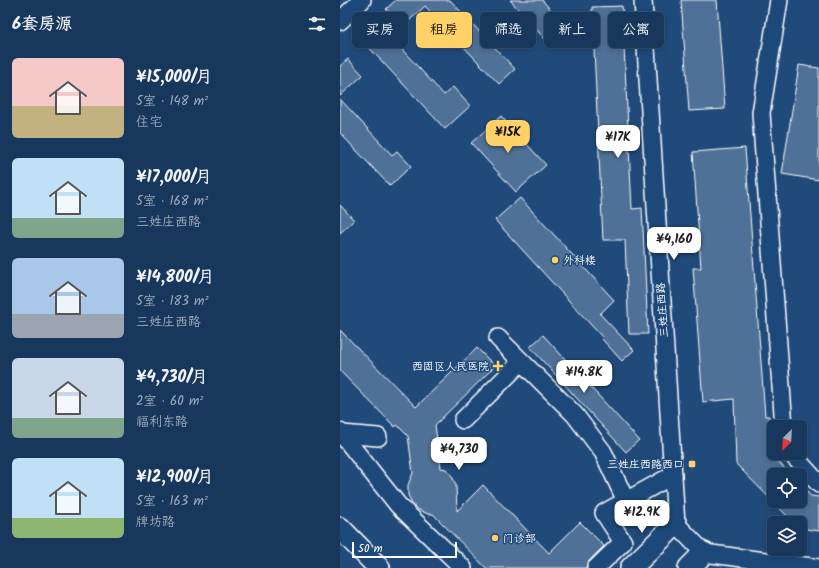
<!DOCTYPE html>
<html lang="zh">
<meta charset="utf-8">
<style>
:root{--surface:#17385c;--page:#244365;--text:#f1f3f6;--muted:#9eacbb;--line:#365272;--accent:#ffd166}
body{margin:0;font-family:Kalam,"LXGW WenKai TC",sans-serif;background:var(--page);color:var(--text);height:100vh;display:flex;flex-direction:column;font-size:15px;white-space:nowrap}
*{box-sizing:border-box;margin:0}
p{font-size:13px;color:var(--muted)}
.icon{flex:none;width:22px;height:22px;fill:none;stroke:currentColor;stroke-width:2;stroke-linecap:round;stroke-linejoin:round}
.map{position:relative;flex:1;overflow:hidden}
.details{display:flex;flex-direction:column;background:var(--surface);width:340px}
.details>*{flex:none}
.hud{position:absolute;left:12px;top:12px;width:380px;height:36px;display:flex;gap:8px}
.needle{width:26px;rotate:204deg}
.buttons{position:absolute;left:427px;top:420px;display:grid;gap:8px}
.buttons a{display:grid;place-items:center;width:40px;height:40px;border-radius:6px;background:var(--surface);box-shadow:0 2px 6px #0003,0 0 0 1px var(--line);font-size:20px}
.scale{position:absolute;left:12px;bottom:10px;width:105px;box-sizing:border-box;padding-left:4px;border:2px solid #fff;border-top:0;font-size:11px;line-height:14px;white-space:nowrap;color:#fff;-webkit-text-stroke:3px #1f4a7a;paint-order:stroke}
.price{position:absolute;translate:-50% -34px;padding:0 9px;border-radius:8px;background:#fff;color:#222;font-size:13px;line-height:26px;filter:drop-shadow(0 1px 2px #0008)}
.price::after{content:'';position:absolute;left:50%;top:24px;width:12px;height:9px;margin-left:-6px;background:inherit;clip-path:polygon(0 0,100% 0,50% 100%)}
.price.active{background:var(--accent);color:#111}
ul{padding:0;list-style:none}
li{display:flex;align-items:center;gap:12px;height:100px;padding:0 12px}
li span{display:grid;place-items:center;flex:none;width:112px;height:80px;border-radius:6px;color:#555}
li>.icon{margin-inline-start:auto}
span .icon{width:48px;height:48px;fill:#fffc;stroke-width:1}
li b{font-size:17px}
h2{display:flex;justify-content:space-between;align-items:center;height:48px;padding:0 12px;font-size:17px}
.tag{padding:0 14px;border-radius:6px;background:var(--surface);box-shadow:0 2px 6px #0003,0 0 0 1px var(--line);font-size:14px;line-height:36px}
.tag.active{background:var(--accent);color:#111}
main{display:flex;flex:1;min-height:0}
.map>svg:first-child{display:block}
</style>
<main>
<section class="details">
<h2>6套房源<svg class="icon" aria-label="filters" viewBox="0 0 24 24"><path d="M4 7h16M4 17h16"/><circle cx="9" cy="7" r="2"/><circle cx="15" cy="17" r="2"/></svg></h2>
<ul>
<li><span style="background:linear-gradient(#f6c9c9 60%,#c2b280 0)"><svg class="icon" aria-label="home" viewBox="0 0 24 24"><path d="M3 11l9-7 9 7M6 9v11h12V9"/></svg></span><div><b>¥15,000/月</b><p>5室 · 148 m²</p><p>住宅</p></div></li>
<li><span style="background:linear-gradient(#bfe0f5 75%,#7fa58c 0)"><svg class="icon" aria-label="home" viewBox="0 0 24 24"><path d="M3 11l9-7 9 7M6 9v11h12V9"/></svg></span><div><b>¥17,000/月</b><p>5室 · 168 m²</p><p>三姓庄西路</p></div></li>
<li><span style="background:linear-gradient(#a9c7e8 70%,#9aa5b1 0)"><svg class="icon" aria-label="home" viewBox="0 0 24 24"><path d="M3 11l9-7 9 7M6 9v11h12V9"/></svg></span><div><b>¥14,800/月</b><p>5室 · 183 m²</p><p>三姓庄西路</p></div></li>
<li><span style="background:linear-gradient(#c9d6e8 75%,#7fa58c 0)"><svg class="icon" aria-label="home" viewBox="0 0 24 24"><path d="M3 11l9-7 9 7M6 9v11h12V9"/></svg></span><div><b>¥4,730/月</b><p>2室 · 60 m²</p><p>福利东路</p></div></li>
<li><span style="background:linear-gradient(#bfe0f5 75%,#8fb573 0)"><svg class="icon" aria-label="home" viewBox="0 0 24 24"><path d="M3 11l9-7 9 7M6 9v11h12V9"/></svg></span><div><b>¥12,900/月</b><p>5室 · 163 m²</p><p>牌坊路</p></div></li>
</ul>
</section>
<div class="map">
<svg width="479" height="568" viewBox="0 0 479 568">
<rect width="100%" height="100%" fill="#1f4a7a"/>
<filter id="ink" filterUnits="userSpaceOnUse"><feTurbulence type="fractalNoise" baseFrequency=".025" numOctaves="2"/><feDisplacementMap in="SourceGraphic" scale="8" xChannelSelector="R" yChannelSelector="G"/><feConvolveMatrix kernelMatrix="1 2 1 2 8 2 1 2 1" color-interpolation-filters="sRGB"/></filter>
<g filter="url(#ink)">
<!-- building -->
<g fill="#507197" stroke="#fff">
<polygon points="56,0 110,0 175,69 159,84 85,6 57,32 61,37 55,42 104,95 113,87 130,106 105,129 22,40 50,14 46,9"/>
<polygon points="170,0 202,0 230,32 212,47"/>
<polygon points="341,0 377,0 385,109 349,111"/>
<polygon points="282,6 292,209 302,208 308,334 289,334 285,240 263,240 252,7"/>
<polygon points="8,59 23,75 0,96 0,66"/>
<polygon points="459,65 479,68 479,180 442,174"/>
<polygon points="0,99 52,155 57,151 71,166 50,186 0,133"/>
<polygon points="161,116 206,165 176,192 131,143"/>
<polygon points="405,148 425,416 429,416 431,454 451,475 434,475 434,501 460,501 460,485 471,496 479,497 479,531 460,528 460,523 454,523 396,464 394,399 363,402 353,268 361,268 353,152"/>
<polygon points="180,198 274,300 260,314 294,350 282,361 262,339 263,338 155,220"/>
<polygon points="0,205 14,220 0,233"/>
<polygon points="0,330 76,407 137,348 155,366 95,425 101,468 106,469 112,476 116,485 117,511 143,485 209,553 240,522 264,546 249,561 247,565 246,568 146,568 93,514 88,514 79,510 72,504 68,495 68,485 73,473 68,436 57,425 55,427 0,371"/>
<polygon points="203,335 299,440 286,452 190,347"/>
</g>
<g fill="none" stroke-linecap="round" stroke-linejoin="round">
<defs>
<g id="minor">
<polyline points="303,0 336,524 364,553 479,568"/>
<polyline points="439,0 421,113 444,427"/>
<polyline points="0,21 22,0"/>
<polyline points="158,338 235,415 263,452 286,501"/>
<polyline points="123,420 181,362"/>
<polyline points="0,432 58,505 123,568"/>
<polyline points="0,436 2,434 38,437"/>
<polyline points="451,453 479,484"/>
<polyline points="256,568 283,542 264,513 333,475"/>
</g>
<g id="major">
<polyline points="0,528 39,568"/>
<polyline points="291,568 336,524"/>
<polyline points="349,568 364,553"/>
</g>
</defs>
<!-- minor casing -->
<use href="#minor" stroke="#fff" stroke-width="20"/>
<!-- major casing -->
<use href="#major" stroke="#fff" stroke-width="24"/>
<!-- minor -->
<use href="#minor" stroke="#1f4a7a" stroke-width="17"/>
<!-- major -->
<use href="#major" stroke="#1f4a7a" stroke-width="21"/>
</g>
</g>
<!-- markers -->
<g fill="#ffd166" stroke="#1f4a7a" stroke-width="1.5">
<circle cx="215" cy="260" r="4"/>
<path d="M156 360h4v4h4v4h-4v4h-4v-4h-4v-4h4z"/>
<rect x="348" y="460" width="8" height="8" rx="2"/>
<circle cx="155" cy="538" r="4"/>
</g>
<g text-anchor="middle" stroke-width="3" stroke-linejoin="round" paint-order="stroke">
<!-- poi labels -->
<g font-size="11" fill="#fff" stroke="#1f4a7a" text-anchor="start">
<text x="223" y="264">外科楼</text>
<text x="149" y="370" text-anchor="end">西固区人民医院</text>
<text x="344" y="468" text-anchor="end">三姓庄西路西口</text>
<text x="163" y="542">门诊部</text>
</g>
<!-- street labels -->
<g font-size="11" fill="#fff" stroke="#1f4a7a">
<text transform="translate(322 310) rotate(-94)" y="4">三姓庄西路</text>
</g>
</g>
</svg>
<div class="buttons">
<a><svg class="needle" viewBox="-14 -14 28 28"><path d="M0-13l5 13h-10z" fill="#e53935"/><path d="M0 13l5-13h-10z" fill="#9eacbb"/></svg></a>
<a><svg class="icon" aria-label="locate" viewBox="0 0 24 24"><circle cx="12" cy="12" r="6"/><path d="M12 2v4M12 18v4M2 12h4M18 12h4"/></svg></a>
<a><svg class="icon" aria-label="layers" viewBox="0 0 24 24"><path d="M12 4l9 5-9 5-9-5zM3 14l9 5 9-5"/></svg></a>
</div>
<div class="scale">50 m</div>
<b class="price active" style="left:168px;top:154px">¥15K</b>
<b class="price" style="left:278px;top:159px">¥17K</b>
<b class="price" style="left:334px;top:261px">¥4,160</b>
<b class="price" style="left:244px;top:394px">¥14.8K</b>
<b class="price" style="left:119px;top:471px">¥4,730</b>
<b class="price" style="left:302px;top:534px">¥12.9K</b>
<div class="hud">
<a class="tag">买房</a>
<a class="tag active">租房</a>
<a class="tag">筛选</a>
<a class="tag">新上</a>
<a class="tag">公寓</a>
</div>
</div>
</main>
